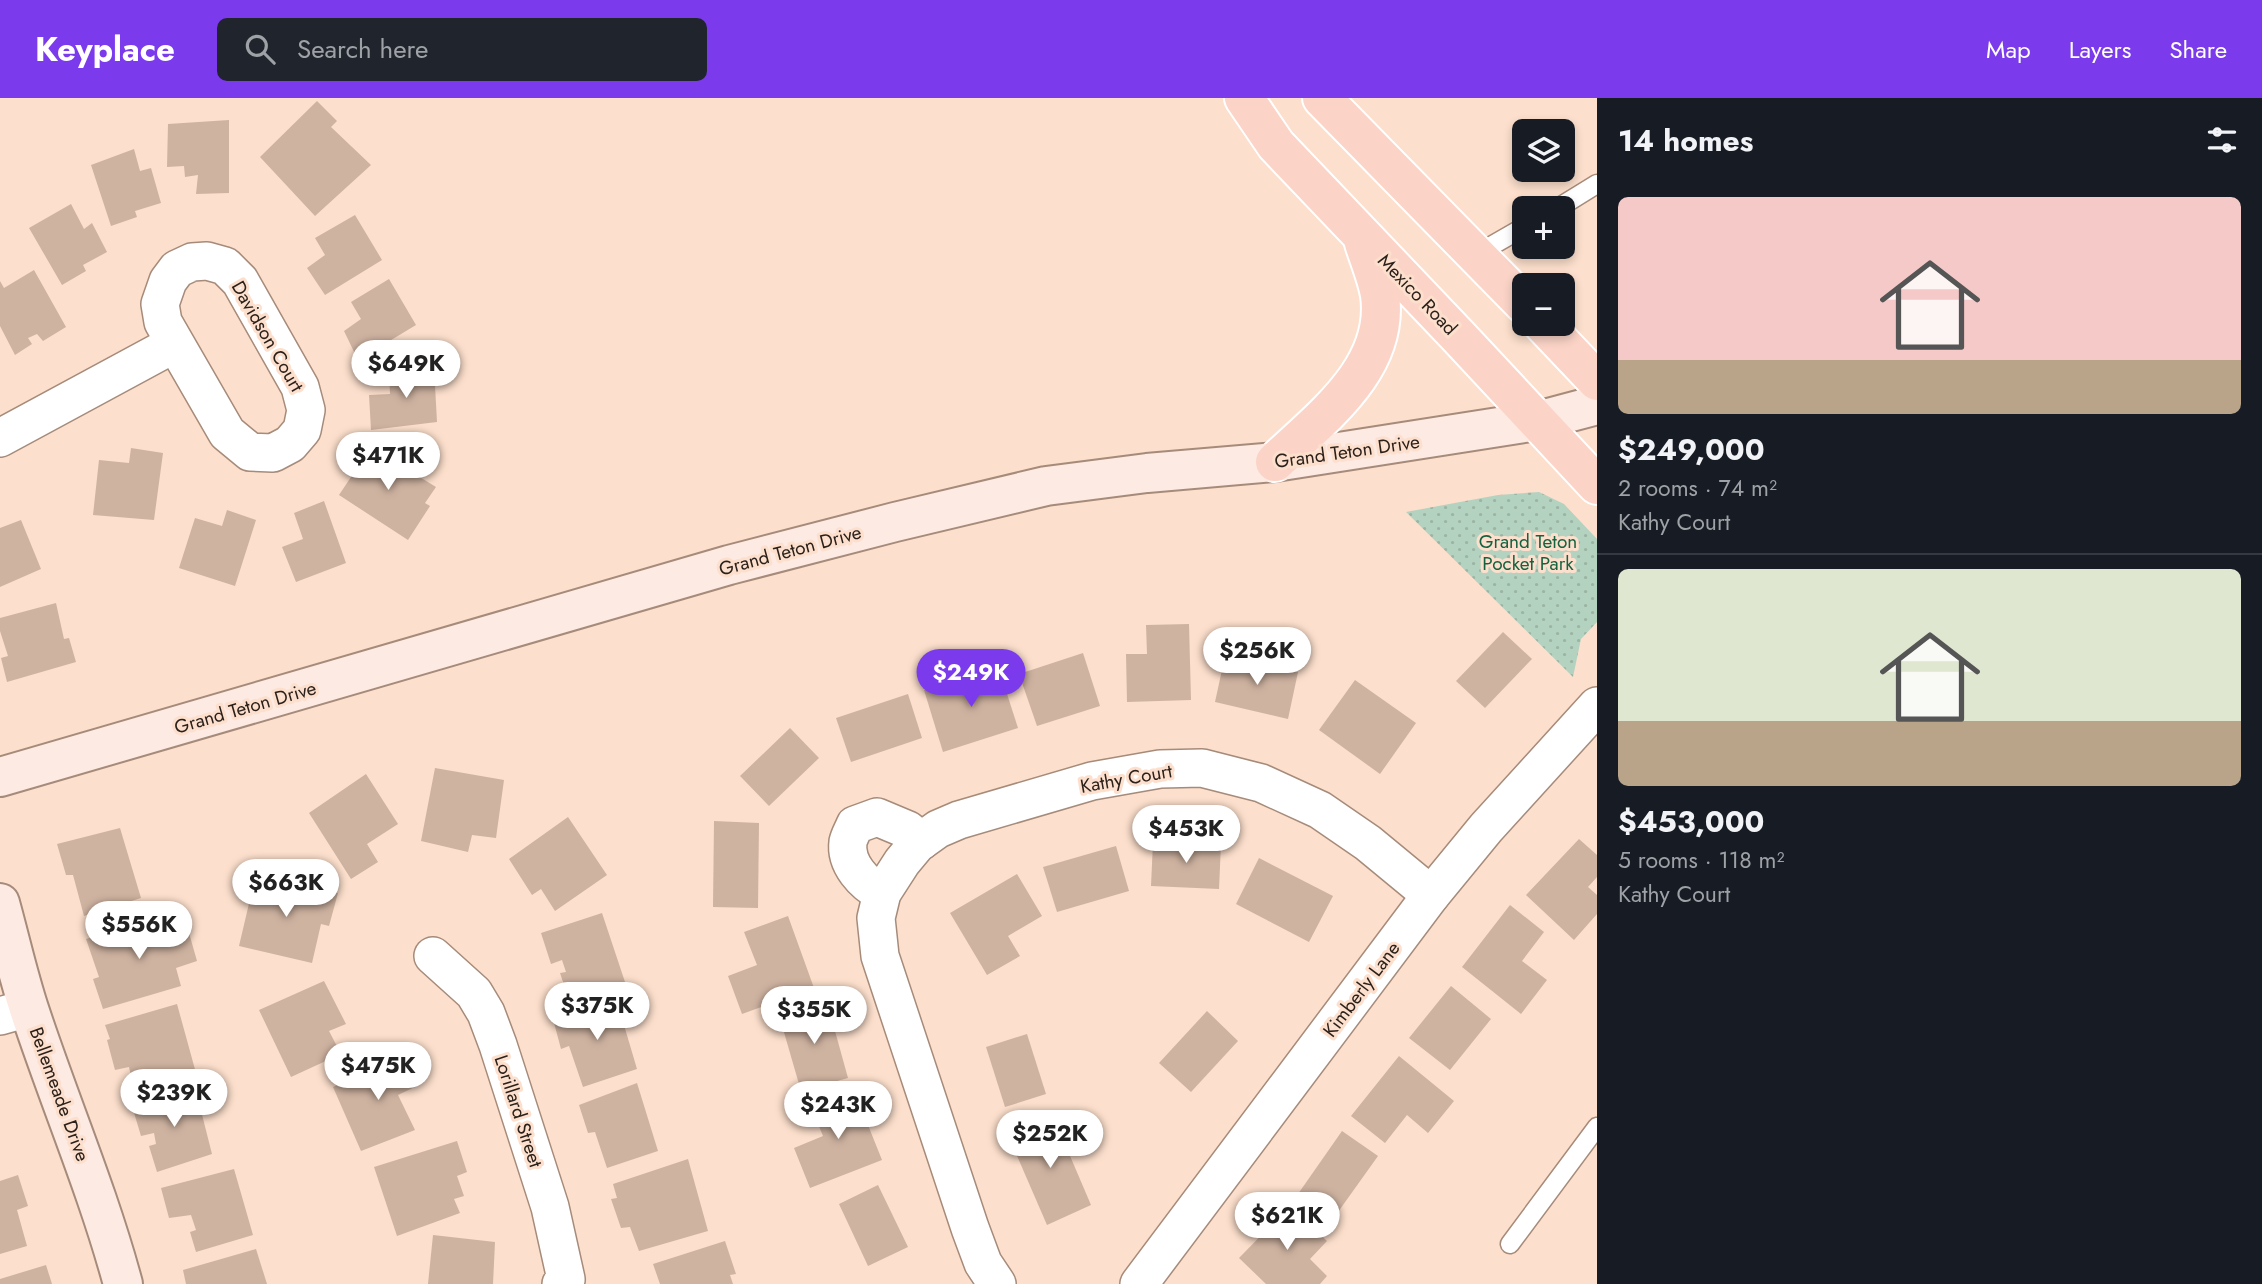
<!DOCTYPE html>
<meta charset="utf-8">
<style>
:root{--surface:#171b24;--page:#20242c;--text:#f1f3f6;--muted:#9ea1a6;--line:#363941;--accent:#7c3aed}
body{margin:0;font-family:Jost,sans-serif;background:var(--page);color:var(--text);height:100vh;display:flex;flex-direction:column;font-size:26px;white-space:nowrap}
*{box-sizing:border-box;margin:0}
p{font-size:23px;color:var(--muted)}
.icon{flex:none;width:38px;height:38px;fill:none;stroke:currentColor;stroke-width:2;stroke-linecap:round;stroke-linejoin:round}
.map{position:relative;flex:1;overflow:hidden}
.sheet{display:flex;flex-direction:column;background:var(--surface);width:665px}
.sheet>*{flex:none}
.fabs{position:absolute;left:1512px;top:21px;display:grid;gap:14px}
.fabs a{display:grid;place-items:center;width:63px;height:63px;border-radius:10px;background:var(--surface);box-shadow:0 4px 10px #0003;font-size:35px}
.price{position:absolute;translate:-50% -60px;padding:0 16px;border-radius:24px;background:#fff;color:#222;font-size:23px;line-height:46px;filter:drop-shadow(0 2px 4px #0008)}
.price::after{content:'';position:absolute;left:50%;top:42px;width:21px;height:16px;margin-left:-10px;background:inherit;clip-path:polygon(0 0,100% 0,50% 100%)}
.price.on{background:var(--accent);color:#fff}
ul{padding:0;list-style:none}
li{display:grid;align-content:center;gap:14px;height:371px;padding:0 21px}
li+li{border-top:2px solid var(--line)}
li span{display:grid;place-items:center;height:217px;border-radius:10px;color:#555}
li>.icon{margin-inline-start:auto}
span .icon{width:126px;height:126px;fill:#fffc;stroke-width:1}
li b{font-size:30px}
h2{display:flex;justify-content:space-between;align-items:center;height:84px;padding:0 21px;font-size:30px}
header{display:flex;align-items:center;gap:42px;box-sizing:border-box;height:98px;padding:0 35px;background:var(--accent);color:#fff}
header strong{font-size:33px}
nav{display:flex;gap:38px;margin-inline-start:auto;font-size:24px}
.search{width:490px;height:63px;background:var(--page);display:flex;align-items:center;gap:18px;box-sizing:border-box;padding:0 24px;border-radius:10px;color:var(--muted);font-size:26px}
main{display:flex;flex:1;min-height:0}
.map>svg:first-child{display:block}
</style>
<header>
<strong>Keyplace</strong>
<div class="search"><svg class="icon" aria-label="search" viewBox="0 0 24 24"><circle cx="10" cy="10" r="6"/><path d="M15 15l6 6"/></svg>Search here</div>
<nav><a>Map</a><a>Layers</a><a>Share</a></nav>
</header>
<main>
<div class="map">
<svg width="1597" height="1186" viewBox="0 0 1597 1186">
<defs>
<pattern id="park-dots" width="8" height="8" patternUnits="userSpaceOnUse" patternTransform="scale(1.75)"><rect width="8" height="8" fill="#b4d2c0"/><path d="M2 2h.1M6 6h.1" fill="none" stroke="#9bb4a4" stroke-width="1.8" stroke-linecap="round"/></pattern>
</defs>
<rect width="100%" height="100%" fill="#fcdfcc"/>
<!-- park -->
<polygon fill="url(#park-dots)" points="1539,394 1564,406 1597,441 1597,524 1581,541 1573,579 1406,414 1498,397"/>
<!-- building -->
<g fill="#cfb3a1">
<polygon points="317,3 337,23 331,29 371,67 315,118 260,59"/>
<polygon points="229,22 229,95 196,96 198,77 185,79 184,68 167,69 168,26"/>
<polygon points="134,51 140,73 151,70 161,105 135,113 137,119 111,128 91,67"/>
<polygon points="71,106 84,131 92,125 107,154 83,167 86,173 62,187 29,130"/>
<polygon points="355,117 382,162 325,197 307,170 325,157 315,140"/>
<polygon points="34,172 66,229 43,243 37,236 28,240 32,246 15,257 0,228 0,183 4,190"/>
<polygon points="389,181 416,227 358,262 344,233 361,221 351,204"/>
<polygon points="434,269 437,324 371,332 369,297 390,296 389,273"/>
<polygon points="366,346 436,389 425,405 430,408 408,442 339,397 353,376 349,372"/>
<polygon points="131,350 163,355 154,422 93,417 99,362 129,365"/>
<polygon points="324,403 346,465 296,484 282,449 303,441 294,415"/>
<polygon points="227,412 256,422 235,488 179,470 195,420 222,428"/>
<polygon points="21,422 41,471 0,489 0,430"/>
<polygon points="56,505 64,541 69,540 76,564 7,584 1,560 8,558 0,533 0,520"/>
<polygon points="1189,526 1191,602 1127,604 1126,556 1147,556 1146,527"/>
<polygon points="1503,534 1532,561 1485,610 1456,583"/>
<polygon points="1083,555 1100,608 1037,628 1019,576"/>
<polygon points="1225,558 1298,574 1288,621 1215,604"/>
<polygon points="998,568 1018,630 943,654 924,592"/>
<polygon points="1355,582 1416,625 1380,676 1319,632"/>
<polygon points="908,596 922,640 851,664 836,620"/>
<polygon points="790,630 819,660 769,708 740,678"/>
<polygon points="435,670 504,682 496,740 472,737 468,754 421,743"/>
<polygon points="366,676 398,726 367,746 378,764 351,781 309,715"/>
<polygon points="568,719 607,777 555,813 541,791 532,797 509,761"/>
<polygon points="714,723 759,725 758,810 713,809"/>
<polygon points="120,730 141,800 84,818 73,777 66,777 57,746"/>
<polygon points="1579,741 1597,757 1597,779 1588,789 1597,797 1597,816 1574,842 1526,797"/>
<polygon points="1153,744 1221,746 1219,791 1151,788"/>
<polygon points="1116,748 1129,793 1057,814 1043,769"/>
<polygon points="1259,760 1333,798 1309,844 1236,806"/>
<polygon points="1017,776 1042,818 1008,838 1020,858 987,877 950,815"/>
<polygon points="255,780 338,795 329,828 321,826 312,865 239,848"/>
<polygon points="1510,807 1544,834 1522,863 1547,882 1521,916 1462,869"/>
<polygon points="602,815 625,884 569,902 560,875 566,874 562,862 551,866 541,835"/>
<polygon points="788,818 814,890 742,916 728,878 757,867 744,834"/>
<polygon points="163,819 168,834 187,828 197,863 176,870 181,888 103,911 93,881 99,879 86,841"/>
<polygon points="324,883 346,926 329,933 341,956 291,979 259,912"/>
<polygon points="1451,888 1491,921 1450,972 1409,940"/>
<polygon points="616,900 637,971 583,989 569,948 561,951 553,921"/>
<polygon points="827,904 848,980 801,993 779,917"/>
<polygon points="177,906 196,975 142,990 138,977 131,978 129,969 115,972 107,942 110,941 105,927"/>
<polygon points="1207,913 1238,943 1191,994 1159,965"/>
<polygon points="1027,936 1046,996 1005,1009 986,949"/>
<polygon points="403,955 417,988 398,997 415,1032 361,1053 333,989"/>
<polygon points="1399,958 1454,1003 1428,1035 1407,1017 1385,1045 1351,1018"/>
<polygon points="637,985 658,1053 607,1070 595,1034 588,1035 579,1007"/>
<polygon points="195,989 212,1056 157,1074 149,1048 156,1046 154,1035 141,1038 132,1008"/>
<polygon points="854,992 882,1062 810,1090 794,1050 823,1038 811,1009"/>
<polygon points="1053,1018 1091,1107 1047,1127 1008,1037"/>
<polygon points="1342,1033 1378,1058 1333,1121 1298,1096"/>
<polygon points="457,1043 467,1074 457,1078 464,1098 454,1101 460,1115 397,1138 374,1069"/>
<polygon points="688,1061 708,1133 639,1153 630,1129 621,1130 611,1101 617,1100 613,1086"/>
<polygon points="234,1071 253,1137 196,1154 190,1134 196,1132 191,1117 169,1120 161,1090"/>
<polygon points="18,1077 28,1108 17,1112 27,1148 0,1156 0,1083"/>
<polygon points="878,1087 908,1149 868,1168 839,1106"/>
<polygon points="1290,1108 1327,1143 1310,1161 1327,1178 1320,1186 1266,1186 1239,1160"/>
<polygon points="433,1137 495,1144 493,1186 428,1186"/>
<polygon points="725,1143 736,1176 730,1177 733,1186 660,1186 653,1166"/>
<polygon points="256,1151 267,1186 186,1186 183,1172"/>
<polygon points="46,1167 52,1186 0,1186 0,1181"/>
</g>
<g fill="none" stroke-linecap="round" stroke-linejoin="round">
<defs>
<g id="lane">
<polyline points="1558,110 1597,86"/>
<polyline points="1477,156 1524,129"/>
<polyline points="1510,1146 1597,1029"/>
</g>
<g id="street">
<polygon points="207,163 225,168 240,183 300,289 306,312 302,332 290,346 273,355 250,354 227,335 163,224 160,206 168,183 177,171 192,164"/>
<polyline points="0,340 174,246"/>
<path d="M882,795C864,786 845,766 848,744C849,739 853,732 855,727L877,719L908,732L921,743"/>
<polyline points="433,858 474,895 486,915 498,947 550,1109 566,1181 561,1186"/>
<polyline points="0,918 28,910"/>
<polyline points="997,1186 983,1165 970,1130 880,858 876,820 882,795 902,764 917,746 938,731 959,722 1092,683 1160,671 1202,670 1261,685 1320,712 1368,745 1431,797"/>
<polyline points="1139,1186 1431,797 1486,730 1597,608"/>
</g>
<g id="secondary">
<polyline points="0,679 729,467 895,424 1046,388 1147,375 1275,364 1537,323 1597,307"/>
<path d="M0,805C10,841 18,878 30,914C60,1005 98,1093 123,1186"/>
</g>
<g id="primary">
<polyline points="1244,0 1276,47 1458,238 1597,387"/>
<polyline points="1322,0 1524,206"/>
<polyline points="1543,226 1597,283"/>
<path d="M1275,364C1322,319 1390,270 1380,197C1377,179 1369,161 1364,145"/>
</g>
</defs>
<!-- lane casing -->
<use href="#lane" stroke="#a68b7a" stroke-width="21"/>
<!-- street casing -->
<use href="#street" stroke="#a68b7a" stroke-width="40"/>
<!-- secondary casing -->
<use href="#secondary" stroke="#a68b7a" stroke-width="42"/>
<!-- primary casing -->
<use href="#primary" stroke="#fff" stroke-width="42"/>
<!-- lane -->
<use href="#lane" stroke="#fff" stroke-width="18"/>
<!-- street -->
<use href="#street" stroke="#fff" stroke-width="37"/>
<!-- secondary -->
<use href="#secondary" stroke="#fdeae3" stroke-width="38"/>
<!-- primary -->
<use href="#primary" stroke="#fbd4c7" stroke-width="38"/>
</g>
<g text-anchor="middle" stroke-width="6" stroke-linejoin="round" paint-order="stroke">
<!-- street labels -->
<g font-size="19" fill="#2b211a" stroke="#fcdfcc">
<text transform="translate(1418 196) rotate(46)" y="7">Mexico Road</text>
<text transform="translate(268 238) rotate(60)" y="7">Davidson Court</text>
<text transform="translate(1347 353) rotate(-8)" y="7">Grand Teton Drive</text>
<text transform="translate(790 452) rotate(-15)" y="7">Grand Teton Drive</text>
<text transform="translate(245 609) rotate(-16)" y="7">Grand Teton Drive</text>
<text transform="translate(1126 680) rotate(-10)" y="7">Kathy Court</text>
<text transform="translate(1361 891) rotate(-53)" y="7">Kimberly Lane</text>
<text transform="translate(60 996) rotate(70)" y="7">Bellemeade Drive</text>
<text transform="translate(519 1013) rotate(72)" y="7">Lorillard Street</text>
</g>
<!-- park labels -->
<g font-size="19" fill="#16623f" stroke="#fcdfcc">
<text x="1528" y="450">Grand Teton<tspan x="1528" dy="22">Pocket Park</tspan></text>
</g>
</g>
</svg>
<div class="fabs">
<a><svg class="icon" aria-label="layers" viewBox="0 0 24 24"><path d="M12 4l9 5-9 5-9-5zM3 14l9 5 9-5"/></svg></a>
<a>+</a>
<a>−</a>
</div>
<b class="price" style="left:406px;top:302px">$649K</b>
<b class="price" style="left:388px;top:394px">$471K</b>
<b class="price" style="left:1257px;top:589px">$256K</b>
<b class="price on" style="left:971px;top:611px">$249K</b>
<b class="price" style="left:1186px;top:767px">$453K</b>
<b class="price" style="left:286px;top:821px">$663K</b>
<b class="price" style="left:139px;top:863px">$556K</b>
<b class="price" style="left:597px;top:944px">$375K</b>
<b class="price" style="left:814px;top:948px">$355K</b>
<b class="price" style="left:378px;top:1004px">$475K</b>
<b class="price" style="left:174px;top:1031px">$239K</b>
<b class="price" style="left:838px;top:1043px">$243K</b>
<b class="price" style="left:1050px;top:1072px">$252K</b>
<b class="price" style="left:1287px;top:1154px">$621K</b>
</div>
<section class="sheet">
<h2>14 homes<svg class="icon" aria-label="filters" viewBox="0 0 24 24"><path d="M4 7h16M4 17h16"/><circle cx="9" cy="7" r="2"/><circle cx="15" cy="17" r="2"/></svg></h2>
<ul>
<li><span style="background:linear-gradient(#f6c9c9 75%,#b9a48a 0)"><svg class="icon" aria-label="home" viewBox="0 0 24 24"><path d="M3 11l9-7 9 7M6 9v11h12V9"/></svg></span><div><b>$249,000</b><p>2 rooms · 74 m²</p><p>Kathy Court</p></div></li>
<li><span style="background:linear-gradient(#dfe7d0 70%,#b9a48a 0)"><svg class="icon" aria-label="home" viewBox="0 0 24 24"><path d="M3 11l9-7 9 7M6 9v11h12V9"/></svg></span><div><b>$453,000</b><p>5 rooms · 118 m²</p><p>Kathy Court</p></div></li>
</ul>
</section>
</main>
